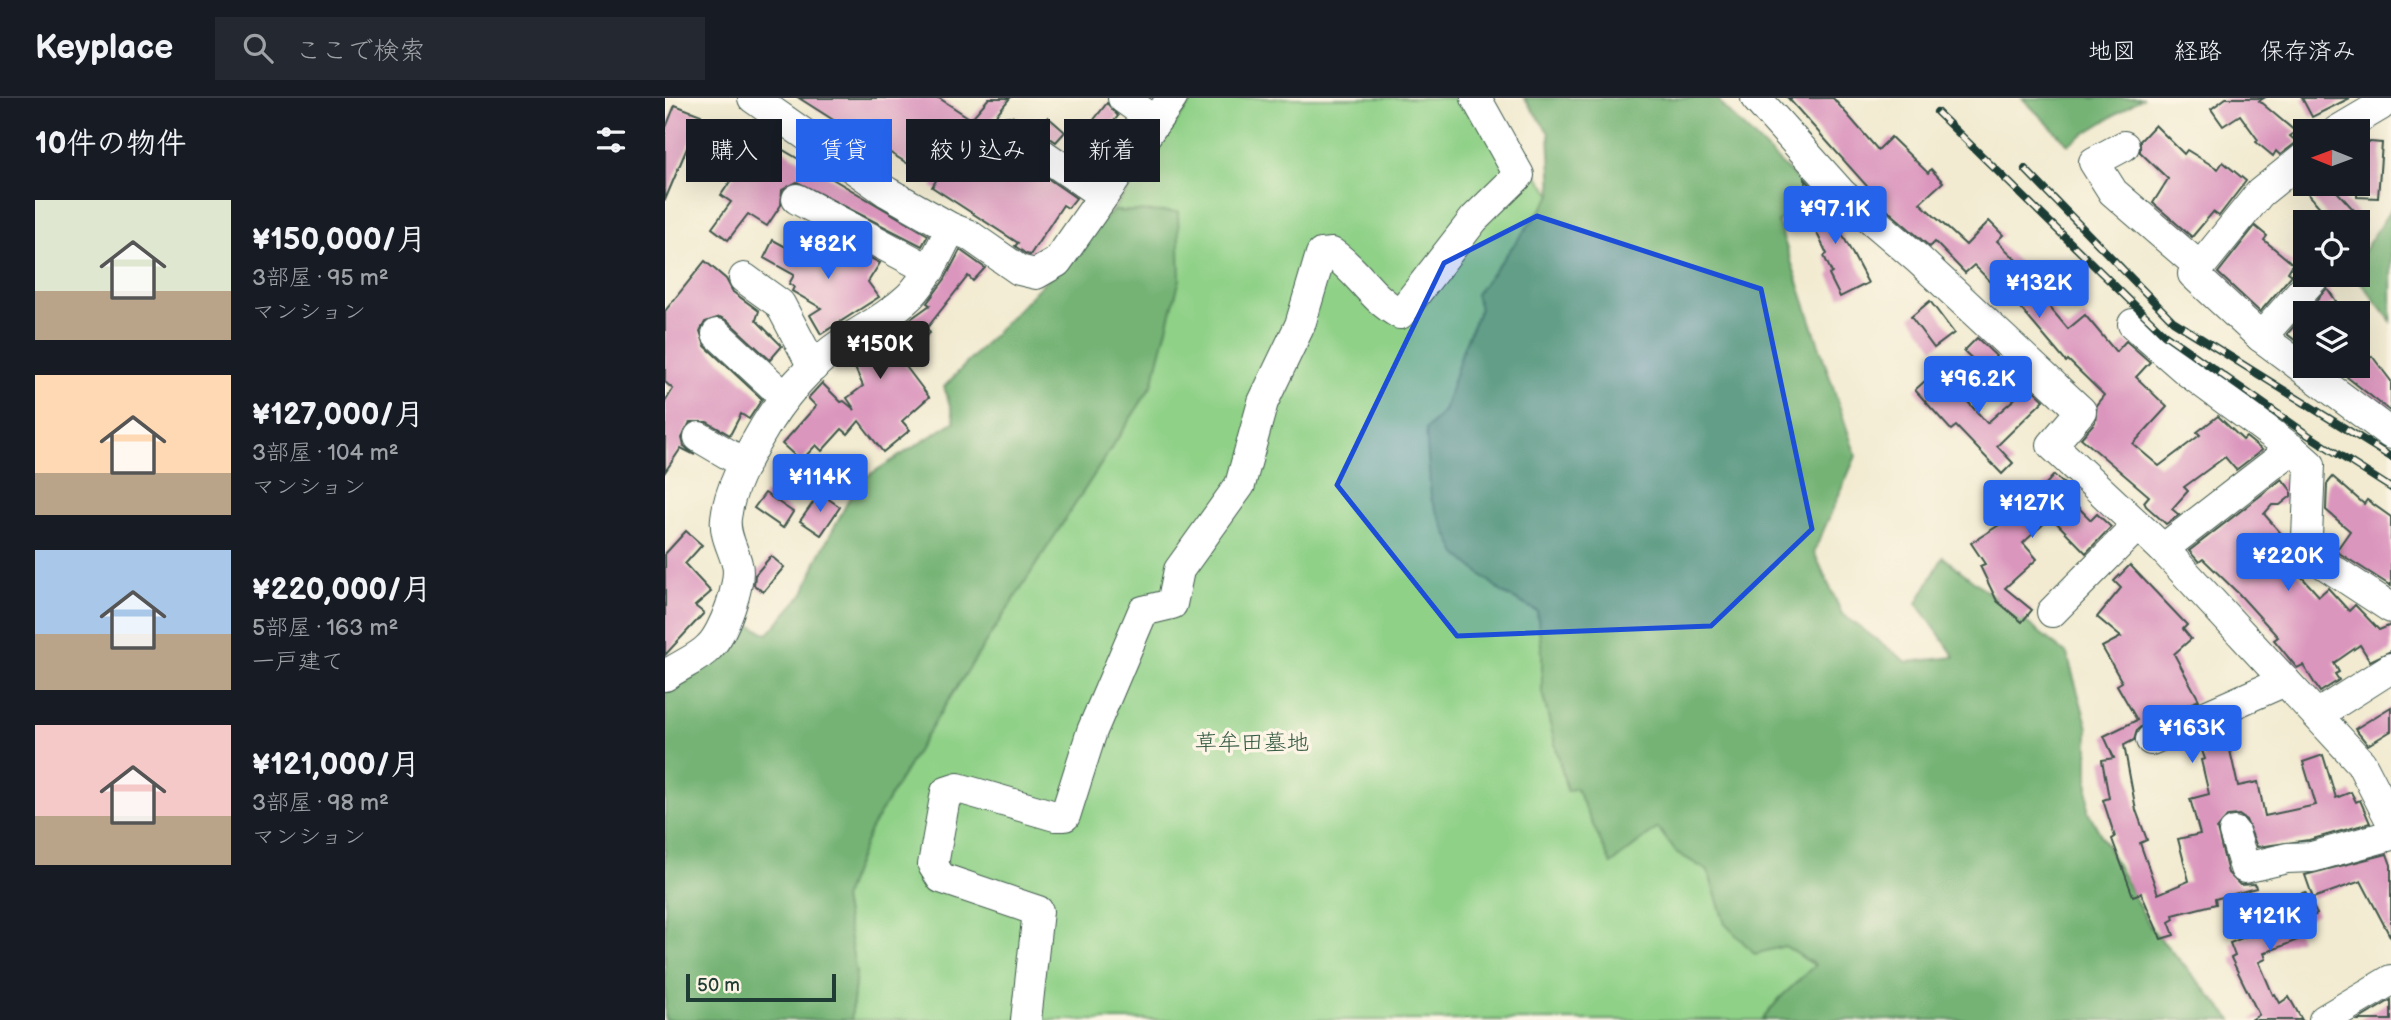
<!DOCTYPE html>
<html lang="ja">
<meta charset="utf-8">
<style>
:root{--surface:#171b24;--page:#242831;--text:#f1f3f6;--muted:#9ea1a6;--line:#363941;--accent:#2563eb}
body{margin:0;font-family:"Balsamiq Sans","Klee One",sans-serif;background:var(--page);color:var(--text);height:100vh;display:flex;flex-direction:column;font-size:26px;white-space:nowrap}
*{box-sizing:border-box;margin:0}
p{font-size:23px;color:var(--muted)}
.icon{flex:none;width:38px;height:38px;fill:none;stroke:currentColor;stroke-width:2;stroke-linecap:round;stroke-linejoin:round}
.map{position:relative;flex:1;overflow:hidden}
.side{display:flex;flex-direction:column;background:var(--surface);width:665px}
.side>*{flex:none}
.top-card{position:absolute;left:21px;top:21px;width:665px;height:63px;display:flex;gap:14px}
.needle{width:46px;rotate:271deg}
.buttons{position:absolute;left:1628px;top:21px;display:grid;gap:14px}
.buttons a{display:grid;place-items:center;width:77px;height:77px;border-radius:0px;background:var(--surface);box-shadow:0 7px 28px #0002;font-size:35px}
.scale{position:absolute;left:21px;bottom:18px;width:150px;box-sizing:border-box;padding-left:7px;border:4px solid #1f3d34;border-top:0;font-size:19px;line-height:24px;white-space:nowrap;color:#1f3d34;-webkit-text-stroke:5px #fcf5e5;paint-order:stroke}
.price{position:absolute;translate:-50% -60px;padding:0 16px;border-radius:7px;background:var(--accent);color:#fff;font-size:23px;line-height:46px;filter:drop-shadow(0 2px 4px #0008)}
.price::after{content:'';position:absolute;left:50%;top:42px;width:21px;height:16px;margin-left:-10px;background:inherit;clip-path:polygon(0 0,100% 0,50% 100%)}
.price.active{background:#222;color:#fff}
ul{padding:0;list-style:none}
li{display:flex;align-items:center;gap:21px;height:175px;padding:0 35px}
li span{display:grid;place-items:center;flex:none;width:196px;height:140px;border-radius:0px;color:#555}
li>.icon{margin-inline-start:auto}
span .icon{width:84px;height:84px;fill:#fffc;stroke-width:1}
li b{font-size:30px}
h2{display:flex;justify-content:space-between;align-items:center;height:84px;padding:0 35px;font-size:30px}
.tag{padding:0 24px;border-radius:0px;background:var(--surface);box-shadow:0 7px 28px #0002;font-size:24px;line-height:63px}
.tag.active{background:var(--accent);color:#fff}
header{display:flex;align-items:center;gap:42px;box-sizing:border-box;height:98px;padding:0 35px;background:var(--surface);border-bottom:2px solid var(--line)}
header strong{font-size:33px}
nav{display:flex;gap:38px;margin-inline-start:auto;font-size:24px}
.search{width:490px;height:63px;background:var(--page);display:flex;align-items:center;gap:18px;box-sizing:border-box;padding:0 24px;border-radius:0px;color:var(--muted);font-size:26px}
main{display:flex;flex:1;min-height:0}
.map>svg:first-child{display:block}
</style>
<header>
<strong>Keyplace</strong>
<div class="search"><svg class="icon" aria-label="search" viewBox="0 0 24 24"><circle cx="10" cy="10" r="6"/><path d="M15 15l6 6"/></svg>ここで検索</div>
<nav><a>地図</a><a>経路</a><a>保存済み</a></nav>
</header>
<main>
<section class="side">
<h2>10件の物件<svg class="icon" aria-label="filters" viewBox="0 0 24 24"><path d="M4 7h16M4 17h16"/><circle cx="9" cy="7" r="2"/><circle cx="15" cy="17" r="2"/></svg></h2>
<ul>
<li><span style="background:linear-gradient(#dfe7d0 65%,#b9a48a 0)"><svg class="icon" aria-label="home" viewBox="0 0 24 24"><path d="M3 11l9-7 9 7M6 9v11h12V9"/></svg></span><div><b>¥150,000/月</b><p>3部屋 · 95 m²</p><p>マンション</p></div></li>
<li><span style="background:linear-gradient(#ffd9b3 70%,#b9a48a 0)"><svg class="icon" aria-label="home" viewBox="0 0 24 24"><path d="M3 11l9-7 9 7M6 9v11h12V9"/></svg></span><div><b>¥127,000/月</b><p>3部屋 · 104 m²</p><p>マンション</p></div></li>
<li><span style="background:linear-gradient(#a9c7e8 60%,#b9a48a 0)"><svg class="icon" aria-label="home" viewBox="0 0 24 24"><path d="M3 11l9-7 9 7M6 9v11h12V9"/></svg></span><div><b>¥220,000/月</b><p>5部屋 · 163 m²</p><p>一戸建て</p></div></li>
<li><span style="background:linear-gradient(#f6c9c9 65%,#b9a48a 0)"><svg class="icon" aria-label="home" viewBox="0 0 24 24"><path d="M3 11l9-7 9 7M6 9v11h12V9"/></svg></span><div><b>¥121,000/月</b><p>3部屋 · 98 m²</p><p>マンション</p></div></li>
</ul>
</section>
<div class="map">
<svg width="1726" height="922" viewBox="0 0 1726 922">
<rect width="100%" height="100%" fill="#fcf5e5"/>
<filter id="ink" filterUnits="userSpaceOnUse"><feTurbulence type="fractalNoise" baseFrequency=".0143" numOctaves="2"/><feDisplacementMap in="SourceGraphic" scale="14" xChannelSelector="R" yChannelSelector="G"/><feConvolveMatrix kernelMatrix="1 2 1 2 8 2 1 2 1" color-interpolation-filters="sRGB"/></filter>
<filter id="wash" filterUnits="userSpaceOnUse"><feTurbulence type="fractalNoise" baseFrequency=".00686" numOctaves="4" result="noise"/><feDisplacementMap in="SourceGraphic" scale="28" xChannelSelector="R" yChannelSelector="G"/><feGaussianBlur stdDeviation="1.57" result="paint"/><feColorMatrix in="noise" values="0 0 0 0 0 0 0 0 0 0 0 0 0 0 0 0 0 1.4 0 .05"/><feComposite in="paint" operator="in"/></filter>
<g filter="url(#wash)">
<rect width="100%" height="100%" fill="#f2ebd1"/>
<!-- green -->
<polygon fill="#90d188" stroke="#58875e" stroke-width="2" points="529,0 814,0 887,97 815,211 799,248 779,313 761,332 838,495 872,513 877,554 877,594 902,692 911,689 946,765 993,730 1011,754 1043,773 1060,826 1120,848 1150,868 1115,900 1097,922 186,922 191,876 178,801 205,732 270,623 487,287 513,115 447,113"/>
<!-- forest -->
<g fill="#74b374" stroke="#4a7854" stroke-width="2">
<polygon points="859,0 1053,0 1057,8 1147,96 1113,124 1191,358 1149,454 1177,516 1242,564 1290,559 1252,505 1278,459 1402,556 1423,630 1423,713 1486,830 1567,922 1097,922 1115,900 1150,867 1120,848 1090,856 1060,826 1043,773 1011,754 993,730 946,766 911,690 902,693 877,594 877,554 872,513 838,495 792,456 766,401 761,332 779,313 799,248 815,211 811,196 887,97 884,35"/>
<polygon points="1357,0 1477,0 1403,46"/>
<polygon points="1726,111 1726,223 1690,177 1692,177 1692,163"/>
<polygon points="447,113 513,114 515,181 487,287 270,623 205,732 178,801 191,876 186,922 0,922 0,587 74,522 103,536 139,495 152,462 193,384 290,323 279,289"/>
</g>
<g id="blocks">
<!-- building -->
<g fill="#db96be">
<polygon points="134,0 274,0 306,21 324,0 345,0 321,29 336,49 333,53 361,73 365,68 411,100 403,110 398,107 365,157 361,156 350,148 353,145 267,89 290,52 265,35 245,67 222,53 217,62 202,52 204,49 168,26 170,23"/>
<polygon points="1123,0 1168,0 1213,52 1226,39 1263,75 1266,71 1278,84 1255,105 1301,147 1324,123 1338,137 1332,143 1371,181 1366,187 1403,231 1420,217 1451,254 1461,243 1485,264 1471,279 1502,309 1468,346 1494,368 1535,337 1532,334 1553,318 1578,342 1581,339 1597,352 1571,372 1560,359 1519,389 1523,393 1507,411 1514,417 1501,426 1481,408 1479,404 1484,398 1416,340 1430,324 1432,306 1439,297 1403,262 1401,264 1346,199 1343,201 1309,167 1300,175 1270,144 1265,149 1206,98 1209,96"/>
<polygon points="1561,0 1599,0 1594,3 1631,34 1625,38 1632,44 1615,57 1611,53 1608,58 1591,44 1593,42 1575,17 1558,28 1546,11"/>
<polygon points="1637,0 1685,0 1647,19"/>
<polygon points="442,5 453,18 437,38 424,28"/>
<polygon points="10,7 36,17 0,102 0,32"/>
<polygon points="383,19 400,34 391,44 372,31"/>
<polygon points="74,26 263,137 257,148 132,84 117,92 116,107 102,128 83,116 63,142 47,130 66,104 56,97 82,58 62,47"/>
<polygon points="1490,27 1519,56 1522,52 1553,71 1558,64 1581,83 1554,118 1548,114 1527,139 1488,105 1503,81 1475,54 1475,43"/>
<polygon points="1692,43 1717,45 1713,100 1692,99"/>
<polygon points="1140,81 1159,102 1203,185 1175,199 1164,177 1167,175 1159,158 1162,156 1146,123"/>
<polygon points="1635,86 1665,86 1700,124 1667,124"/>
<polygon points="1590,128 1602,138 1599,142 1628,166 1623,174 1627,177 1595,214 1553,175"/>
<polygon points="108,142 139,159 147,144 177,161 184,149 215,165 203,184 214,199 156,236 145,217 156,210 127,193 129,189 124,186 129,177 99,160"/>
<polygon points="295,152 320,170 308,183 303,178 262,230 265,235 233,258 264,299 237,323 245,332 218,354 194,323 183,336 177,331 157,353 151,347 136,363 117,346 151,308 143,300 157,285 176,304 179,303 190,312 182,300 198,288 186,261 236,235 233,230 265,207 262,205 280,181"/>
<polygon points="40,163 61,181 68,194 94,213 91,222 117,248 105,262 63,223 55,219 40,224 35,233 40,248 97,301 84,321 76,316 65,337 42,324 25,324 17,340 19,348 30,357 16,350 0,374 0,304 8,291 0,284 0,213"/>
<polygon points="1662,190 1671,203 1654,215 1640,215"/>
<polygon points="1265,203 1289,235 1269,250 1246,219"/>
<polygon points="1640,216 1640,241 1635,246 1622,236"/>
<polygon points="1312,240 1331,258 1319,272 1299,253"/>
<polygon points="1707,258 1726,283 1726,314 1682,279"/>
<polygon points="1273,271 1322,325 1364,288 1379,302 1332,348 1348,365 1337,376 1291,328 1286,332 1250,292"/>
<polygon points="1389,377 1408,394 1403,399 1426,422 1432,416 1446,429 1421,455 1386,419 1358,445 1372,461 1340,490 1367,512 1357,524 1332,503 1315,468 1320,466 1306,445 1345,420 1360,402 1363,406"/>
<polygon points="1668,379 1699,406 1702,402 1726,419 1726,488 1671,453 1685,433 1661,412 1662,386"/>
<polygon points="1617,381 1626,392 1626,398 1615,407 1607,407 1599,416 1627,448 1632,462 1626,467 1654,498 1663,490 1684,513 1690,507 1714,532 1726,527 1726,553 1705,563 1695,547 1669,565 1674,574 1670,576 1674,582 1655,594 1638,567 1632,570 1609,542 1613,539 1574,496 1538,461 1534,464 1524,453"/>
<polygon points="100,395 128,414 118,430 89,410"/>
<polygon points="155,395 175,409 156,437 135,423"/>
<polygon points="21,433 37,447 20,466 46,494 30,508 39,515 0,557 0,456"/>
<polygon points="106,458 119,469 98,494 89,487 90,477"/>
<polygon points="1465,467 1522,527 1518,531 1526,541 1509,556 1534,602 1479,626 1472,632 1469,642 1459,647 1471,712 1482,742 1475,745 1493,796 1524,783 1513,741 1535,736 1525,701 1544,696 1536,662 1540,661 1533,641 1566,626 1573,645 1564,648 1573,688 1593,684 1600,718 1651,707 1638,664 1658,657 1671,700 1686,694 1691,704 1695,702 1705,725 1644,742 1592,749 1581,722 1574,717 1563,718 1552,731 1563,775 1575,787 1590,786 1591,790 1550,801 1551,806 1508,817 1509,821 1504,824 1509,837 1496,841 1476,795 1468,798 1447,741 1450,739 1438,702 1444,700 1437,662 1449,660 1439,638 1472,622 1452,587 1457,584 1437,549 1456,539 1432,519 1456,490 1449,483"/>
<polygon points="1726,609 1726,633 1703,647 1690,631"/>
<polygon points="1722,756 1726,767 1726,840 1696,783 1648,800 1640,777"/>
<polygon points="1640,794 1652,816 1630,828 1635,841 1599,855 1601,861 1594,864 1608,897 1610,896 1615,905 1624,899 1637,922 1586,922 1594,917 1566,860 1570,858 1565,845 1597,832 1591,806 1607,800 1609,806"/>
<polygon points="1726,902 1726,922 1693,922"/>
</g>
</g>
</g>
<g filter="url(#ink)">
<use href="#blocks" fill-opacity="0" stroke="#3f574c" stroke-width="2"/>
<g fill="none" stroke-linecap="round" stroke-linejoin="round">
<defs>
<g id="minor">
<polyline points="88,0 222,94 286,130 304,137 354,172 371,176 392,164 507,0"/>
<polyline points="458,0 490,23"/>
<polyline points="1091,0 1177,96 1253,161 1416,313 1387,347 1498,451 1696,665 1726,723"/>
<polyline points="344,33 437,97"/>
<polyline points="1672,33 1716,7 1715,0"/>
<polyline points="1459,48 1429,64 1448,94 1535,169 1528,176 1596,239 1726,336"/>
<polyline points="132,101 265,172"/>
<polyline points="1535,169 1595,95 1640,59"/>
<polyline points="79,180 115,206 148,269"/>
<polyline points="1468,226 1523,274 1627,351 1645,367 1642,439 1650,460 1726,510"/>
<polyline points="52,236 120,299"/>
<polyline points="1596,239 1651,177"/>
<polyline points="34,339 80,366"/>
<polyline points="1498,451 1627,351"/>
<polyline points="1387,514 1472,428"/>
<path d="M0,578C13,568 33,561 44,549C59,535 77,484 72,466C68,450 59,437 61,420C64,392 81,361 95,337C115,301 145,266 180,243C202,229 225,217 245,198C263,179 274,154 286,130"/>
<polyline points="1652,617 1726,570"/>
<polyline points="1486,642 1620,583"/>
<polyline points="1569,734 1580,770 1622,760 1647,759 1726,737"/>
<path d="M361,922L373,813L276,780L268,767L281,694L293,690L390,718H400L427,633L478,513L507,506L514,472L575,387L598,304L635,227L656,156L667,155C695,174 704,199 735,216L809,121L854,77L811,0"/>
<polyline points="1659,922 1726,882"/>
</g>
</defs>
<!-- minor casing -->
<use href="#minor" stroke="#3f574c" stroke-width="32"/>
<!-- minor -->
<use href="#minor" stroke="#fff" stroke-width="30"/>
<defs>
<g id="rail">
<polyline points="1272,14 1499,236 1643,337 1726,390"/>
<polyline points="1360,71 1508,223 1726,359"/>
</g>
</defs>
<!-- rail casing -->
<use href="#rail" stroke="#1f3d34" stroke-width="8"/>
<!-- rail -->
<use href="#rail" stroke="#fcf5e5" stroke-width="5" stroke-dasharray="16" stroke-linecap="butt"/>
</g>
</g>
<!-- marked area -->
<path fill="#1d4ed8" fill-opacity="0.2" stroke="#1d4ed8" stroke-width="5" stroke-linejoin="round" d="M872,118L1096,191L1147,431L1046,528L792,538L672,387L779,165Z"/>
<g text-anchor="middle" stroke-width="7" stroke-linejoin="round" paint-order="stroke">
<!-- park labels -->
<g font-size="23" fill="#365b45" stroke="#fcf5e5">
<text x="587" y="652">草牟田墓地</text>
</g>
</g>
</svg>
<div class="buttons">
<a><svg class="needle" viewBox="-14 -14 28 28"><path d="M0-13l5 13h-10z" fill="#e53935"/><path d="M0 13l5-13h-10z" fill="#9ea1a6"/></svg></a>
<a><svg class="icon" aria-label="locate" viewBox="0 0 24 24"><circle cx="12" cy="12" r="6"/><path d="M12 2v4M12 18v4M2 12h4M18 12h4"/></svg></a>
<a><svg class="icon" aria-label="layers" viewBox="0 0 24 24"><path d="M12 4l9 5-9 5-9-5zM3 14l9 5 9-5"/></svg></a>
</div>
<div class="scale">50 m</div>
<b class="price" style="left:1170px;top:148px">¥97.1K</b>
<b class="price" style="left:163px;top:183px">¥82K</b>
<b class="price" style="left:1374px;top:222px">¥132K</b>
<b class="price active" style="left:215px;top:283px">¥150K</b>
<b class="price" style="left:1313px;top:318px">¥96.2K</b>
<b class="price" style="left:155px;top:416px">¥114K</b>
<b class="price" style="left:1367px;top:442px">¥127K</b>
<b class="price" style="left:1623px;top:495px">¥220K</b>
<b class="price" style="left:1527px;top:667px">¥163K</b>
<b class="price" style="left:1605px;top:855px">¥121K</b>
<div class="top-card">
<a class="tag">購入</a>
<a class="tag active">賃貸</a>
<a class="tag">絞り込み</a>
<a class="tag">新着</a>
</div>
</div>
</main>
